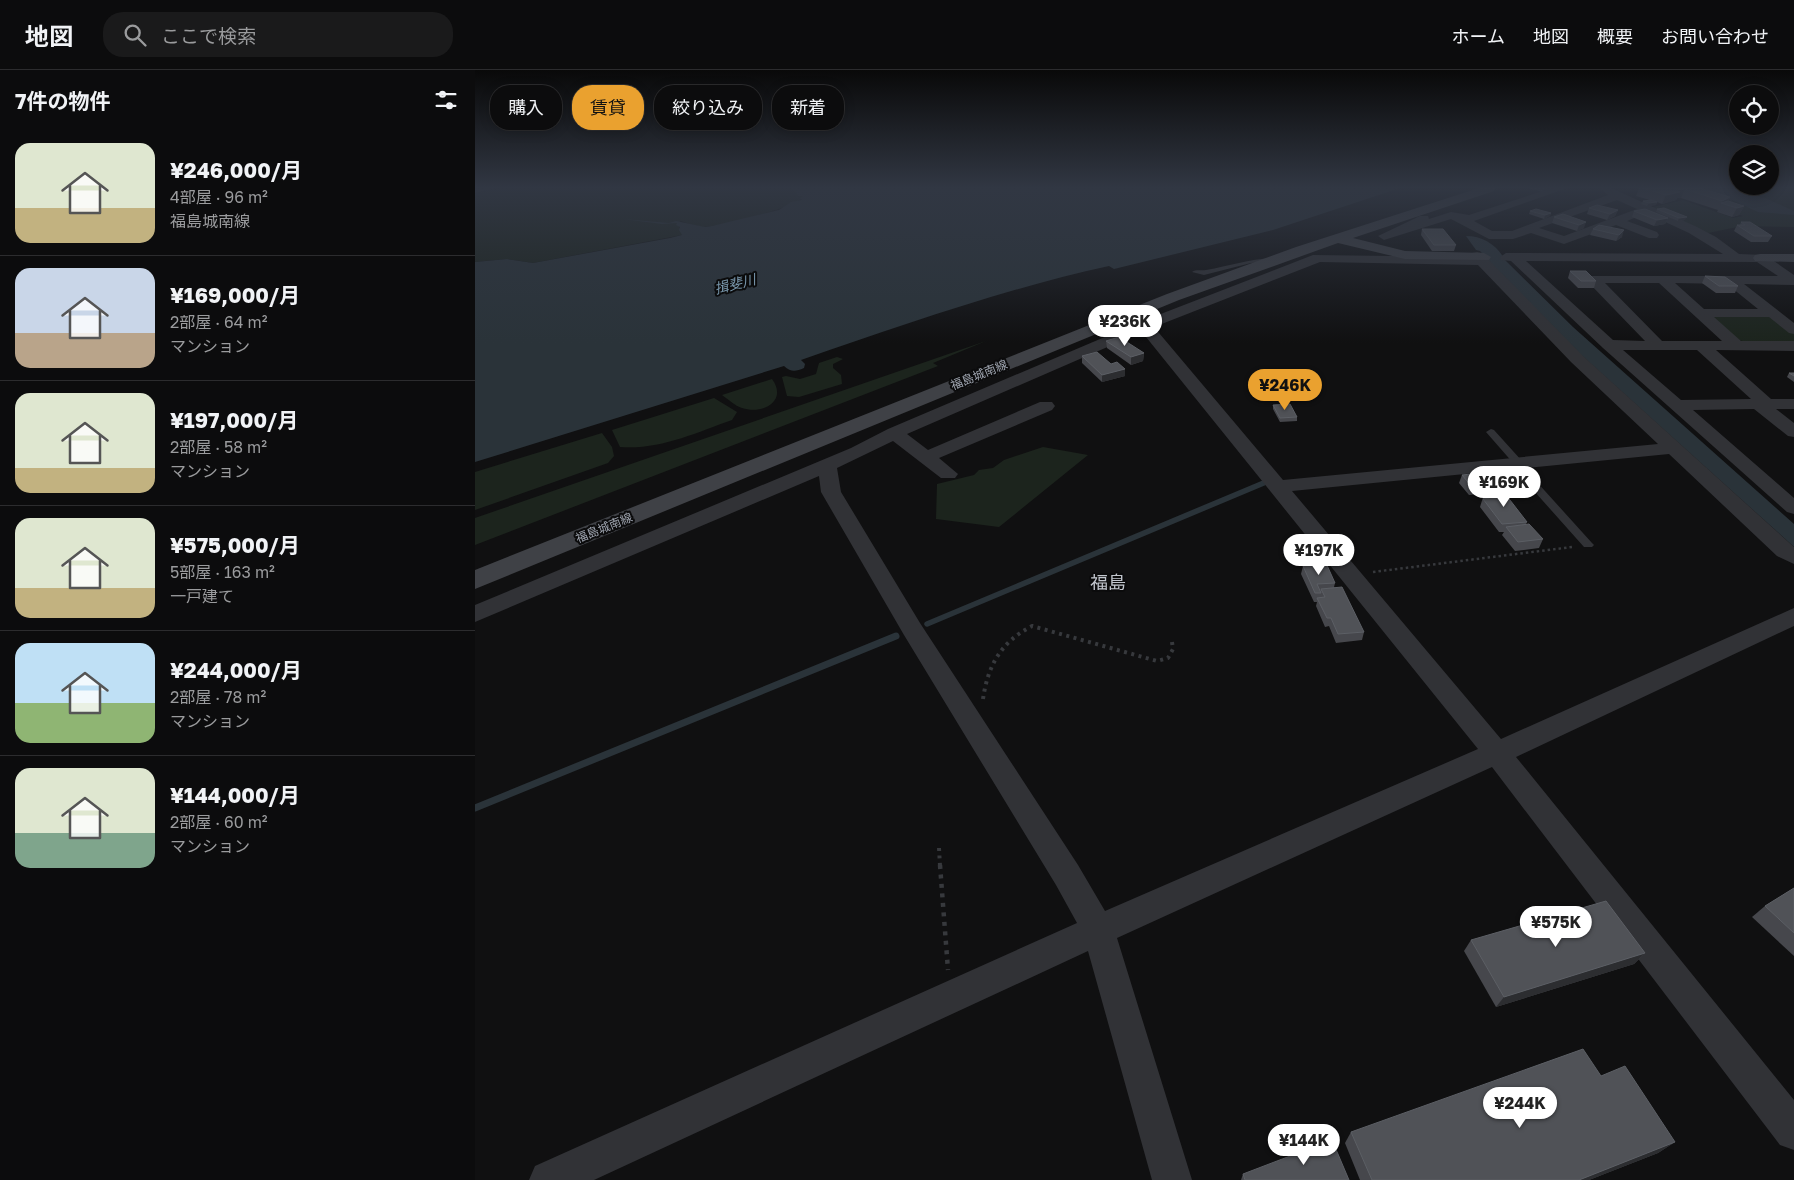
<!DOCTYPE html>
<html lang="ja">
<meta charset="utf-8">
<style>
:root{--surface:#0c0c0d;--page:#1a1a1b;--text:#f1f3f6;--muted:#9a9b9d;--line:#2c2c2e;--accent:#eaa12f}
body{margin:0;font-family:"Golos Text","Noto Sans JP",sans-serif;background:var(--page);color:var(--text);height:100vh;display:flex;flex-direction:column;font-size:19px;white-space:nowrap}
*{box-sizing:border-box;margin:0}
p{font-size:16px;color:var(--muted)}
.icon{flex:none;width:28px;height:28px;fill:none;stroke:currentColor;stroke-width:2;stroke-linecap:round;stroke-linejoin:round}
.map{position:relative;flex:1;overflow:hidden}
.details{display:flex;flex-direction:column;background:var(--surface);width:475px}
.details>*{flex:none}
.top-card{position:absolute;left:15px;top:15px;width:475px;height:45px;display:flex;gap:10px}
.buttons{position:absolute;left:1254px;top:15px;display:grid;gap:10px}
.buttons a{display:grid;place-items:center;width:50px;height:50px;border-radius:50%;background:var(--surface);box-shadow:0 2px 12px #0003,0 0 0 1px var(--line);font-size:25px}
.price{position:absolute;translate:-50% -42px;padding:0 11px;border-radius:18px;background:#fff;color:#222;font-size:16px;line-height:32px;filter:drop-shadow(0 1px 2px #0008)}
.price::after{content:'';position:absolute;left:50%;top:30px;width:15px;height:11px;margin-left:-8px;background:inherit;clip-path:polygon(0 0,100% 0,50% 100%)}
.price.current{background:var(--accent);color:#111}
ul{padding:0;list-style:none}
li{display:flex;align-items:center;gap:15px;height:125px;padding:0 15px}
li+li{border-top:1px solid var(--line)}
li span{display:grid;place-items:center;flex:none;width:140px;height:100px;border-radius:15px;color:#555}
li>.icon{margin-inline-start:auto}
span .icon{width:60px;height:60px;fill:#fffc;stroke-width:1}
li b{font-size:21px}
h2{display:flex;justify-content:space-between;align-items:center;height:60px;padding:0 15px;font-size:21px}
.chip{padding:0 18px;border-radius:20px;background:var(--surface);box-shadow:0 2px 12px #0003,0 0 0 1px var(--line);font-size:18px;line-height:45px}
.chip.current{background:var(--accent);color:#111}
header{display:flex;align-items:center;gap:30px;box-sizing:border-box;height:70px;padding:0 25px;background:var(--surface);border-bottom:1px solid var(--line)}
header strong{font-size:24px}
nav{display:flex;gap:28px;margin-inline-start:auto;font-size:18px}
.search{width:350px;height:45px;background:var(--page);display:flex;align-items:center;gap:12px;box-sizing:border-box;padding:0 18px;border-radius:20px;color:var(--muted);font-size:19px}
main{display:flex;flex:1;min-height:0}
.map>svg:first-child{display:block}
</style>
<header>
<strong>地図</strong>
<div class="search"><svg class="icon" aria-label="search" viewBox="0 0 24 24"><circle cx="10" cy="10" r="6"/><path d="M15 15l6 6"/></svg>ここで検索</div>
<nav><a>ホーム</a><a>地図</a><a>概要</a><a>お問い合わせ</a></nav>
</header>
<main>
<section class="details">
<h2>7件の物件<svg class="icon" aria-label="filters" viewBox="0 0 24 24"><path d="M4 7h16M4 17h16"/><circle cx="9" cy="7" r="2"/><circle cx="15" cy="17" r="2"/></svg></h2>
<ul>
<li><span style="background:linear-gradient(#dfe7d0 65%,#c2b280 0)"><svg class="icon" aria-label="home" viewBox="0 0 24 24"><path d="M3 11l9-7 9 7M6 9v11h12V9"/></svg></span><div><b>¥246,000/月</b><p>4部屋 · 96 m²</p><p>福島城南線</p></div></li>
<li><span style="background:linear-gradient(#c9d6e8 65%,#b9a48a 0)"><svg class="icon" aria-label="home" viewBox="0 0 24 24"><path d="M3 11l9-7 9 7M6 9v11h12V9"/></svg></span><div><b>¥169,000/月</b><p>2部屋 · 64 m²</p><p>マンション</p></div></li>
<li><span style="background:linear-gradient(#dfe7d0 75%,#c2b280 0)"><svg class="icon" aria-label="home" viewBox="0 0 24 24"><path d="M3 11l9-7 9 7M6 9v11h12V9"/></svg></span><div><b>¥197,000/月</b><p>2部屋 · 58 m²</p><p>マンション</p></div></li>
<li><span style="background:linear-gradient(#dfe7d0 70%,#c2b280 0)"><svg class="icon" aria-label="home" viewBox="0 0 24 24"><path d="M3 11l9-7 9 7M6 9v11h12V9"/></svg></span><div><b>¥575,000/月</b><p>5部屋 · 163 m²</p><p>一戸建て</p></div></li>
<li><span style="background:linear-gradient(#bfe0f5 60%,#8fb573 0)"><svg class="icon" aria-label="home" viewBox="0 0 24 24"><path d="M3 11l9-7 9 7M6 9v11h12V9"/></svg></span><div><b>¥244,000/月</b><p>2部屋 · 78 m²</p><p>マンション</p></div></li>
<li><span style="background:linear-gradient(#dfe7d0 65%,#7fa58c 0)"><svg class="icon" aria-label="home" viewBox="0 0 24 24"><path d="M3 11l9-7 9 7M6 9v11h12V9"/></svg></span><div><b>¥144,000/月</b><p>2部屋 · 60 m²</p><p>マンション</p></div></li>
</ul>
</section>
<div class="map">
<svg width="1319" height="1110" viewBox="0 0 1319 1110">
<rect width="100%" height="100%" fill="#101011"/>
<!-- green -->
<g fill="#1c241d">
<path d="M27,118H314L329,127C321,137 244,157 229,157C222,156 213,154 206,151L203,153L207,165L58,193L32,189L0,192V123Z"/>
<polygon points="1196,118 1319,118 1319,157 1267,156 1233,163 1174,138 1208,130 1258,148 1268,146"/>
<polygon points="1288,245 1297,247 1319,264 1319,273 1271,272 1260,269 1235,246"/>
<polygon points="511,271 458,293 463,296 0,475 0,448"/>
<polygon points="362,287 368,289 358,294 358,298 366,305 367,314 324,327 312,326 307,307 311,306 325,309 341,304 344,293"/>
<path d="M297,309C313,331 288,345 267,338C260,336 253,329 247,325Z"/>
<path d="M239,328L262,342L257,350C220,363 185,380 145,377L137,360Z"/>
<polygon points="127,363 137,377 139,386 133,393 0,440 0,402"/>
<polygon points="568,377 613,385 524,457 461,449 462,414 499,405 504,400 518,398 529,390"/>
</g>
<!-- water -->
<g fill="#2a3339">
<path d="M314,118H925L798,160L639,199L634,196C529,219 428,255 326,290L330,294L329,298C320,302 316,302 309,296L0,392V192L32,189L58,193L195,168L207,165L204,160L205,157L201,155L202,153L187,154L148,149L194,153L201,151L230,157L237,156L304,140L316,132L327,130L325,128L328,126H323L321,122Z"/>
<polygon points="1245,118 1260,120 1259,123 1290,128 1319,141 1319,145 1283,142 1235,120"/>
<path d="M991,166C1008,166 1022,175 1030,190L1098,257L1319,454V477L1074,256L1005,181L1001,180Z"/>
</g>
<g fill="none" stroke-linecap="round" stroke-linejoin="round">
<!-- stream-far1 -->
<polyline stroke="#2a3339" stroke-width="5.5" points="452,554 791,412"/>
<!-- stream -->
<polyline stroke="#2a3339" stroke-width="7" points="0,738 421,566"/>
<!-- path-far2 -->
<polyline stroke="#37393d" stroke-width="2.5" stroke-dasharray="2.5 3" stroke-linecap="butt" points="898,502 1097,477"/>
<!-- path-far1 -->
<g stroke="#37393d" stroke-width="4" stroke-dasharray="3 4.5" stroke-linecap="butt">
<path d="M508,629C513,595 526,572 557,556L682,591L693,588L698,579L697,572"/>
<polyline points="464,778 465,796"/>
</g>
<!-- path -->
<polyline stroke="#37393d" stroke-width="4.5" stroke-dasharray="4 5.5" stroke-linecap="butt" points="465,795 473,900"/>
<!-- lane -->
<g fill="#313236" fill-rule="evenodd">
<polygon points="10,118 22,118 0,123 0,119"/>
<path d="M797,188L800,190L799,191L776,193L729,205L717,202C721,199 726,201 731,200C754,196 774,189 797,188Z"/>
<polygon points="1016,359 1019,360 1047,391 1051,400 1117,473 1119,475 1117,477 1109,477 1043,403 1039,394 1011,362"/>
</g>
<!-- street -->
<g fill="#313236" fill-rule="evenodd">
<path d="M1077,118H1092L999,151L1017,161H1037L1133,125L1124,118H1136L1222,157L1241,167L1264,184L1290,185L1319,205V215L1269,214L1319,253V264L1314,263L1294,247H1239L1266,271H1319V281L1241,280L1296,329H1319V339H1301L1319,353V367L1313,366L1279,339L1218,340L1319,428V444L1312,442L1128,278L1036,191L1026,190L1025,187L1031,183L1248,184L1214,163L1171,143L1152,151L1182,162L1184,165L1182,168H1174L1141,155L1089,174L1056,163L1038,169H1014L976,149L909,170L903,166L945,146H953L954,149L976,142L994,145ZM1142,130L1162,139L1089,166L1064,158ZM1051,191L1282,192L1303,206H1113L1111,209L1113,212L1170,271L1138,270ZM1130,213H1184L1247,271H1187ZM1200,213L1252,214L1283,239H1229ZM1148,280H1222L1276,329L1206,330Z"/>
<path d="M1002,182L1007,183L1108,286L1319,477V494L1302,486L1194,384L817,421L1026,669L1319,538V556L1041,687L1319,1030V1080L1305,1075L1017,697L642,868L717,1110H677L613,881L119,1110H54L60,1096L602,853L581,815L429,565L346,422L344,406L0,552V535L376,378L413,359L665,252L838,185L996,187L997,183ZM845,192L1003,195L1096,292L1183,374L808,410L679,257ZM667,262L1003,679L630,841L603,795L445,553L366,422L362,398L418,371L466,408H480L483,404L464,388L577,340L580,336L577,332H565L453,380L432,364Z"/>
</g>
<!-- secondary -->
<g fill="#3f4146" fill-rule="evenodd">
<polygon points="1004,118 1021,118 1019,121 878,168 930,181 1009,183 1016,187 1014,190 930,189 863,173 704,230 0,519 0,500 692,224 821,177"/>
<polygon points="1285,184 1319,184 1319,192 1280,191 1278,188 1280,185"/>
</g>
</g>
<!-- wall -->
<g fill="#46474c">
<polygon points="1053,118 1076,118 1075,119 1067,122"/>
<polygon points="1164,118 1225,118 1255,127 1253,132 1269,136 1264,145 1257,147 1242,142 1243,140 1206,128 1202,128 1201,130 1187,134 1182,132 1181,135 1172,136 1166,134 1168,131 1175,130 1161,126"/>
<polygon points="1114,138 1143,140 1140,146 1132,150 1112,144"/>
<polygon points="1182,139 1210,150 1203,151 1181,142"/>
<polygon points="1055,141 1076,143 1075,146 1069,149 1054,144"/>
<polygon points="1159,141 1193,148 1190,154 1179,156 1157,147"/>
<polygon points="1088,144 1109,158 1102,161 1077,153 1079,147"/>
<polygon points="1266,152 1297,166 1293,172 1276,172 1259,161 1262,155 1265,155"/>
<polygon points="1124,155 1147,167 1141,171 1115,165 1118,159"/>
<polygon points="947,159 981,175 979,181 957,181 946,165"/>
<polygon points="1095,201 1121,211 1119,218 1103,218 1093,208"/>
<polygon points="1230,206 1263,216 1260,223 1241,223 1227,213"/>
<polygon points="631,271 669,283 668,291 656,295 632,278"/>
<polygon points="607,286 650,299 650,306 627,312 607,293"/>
<polygon points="1314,303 1319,303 1319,312 1312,307"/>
<polygon points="798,335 822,347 822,351 805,352 798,339"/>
<polygon points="987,405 1025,414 1022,421 1052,452 1051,454 1068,469 1064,478 1040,481 1027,465 1029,462 1024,462 1005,437 1009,424 994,425 984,413"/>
<polygon points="828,496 860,513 859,517 889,562 887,570 861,573 854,556 850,557 841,536 842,532 839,532 826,504"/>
<polygon points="1319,818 1319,886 1277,847 1290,836"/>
<polygon points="996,870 1170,883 1159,894 1021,937 989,881"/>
<polygon points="1126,1006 1200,1072 1183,1083 1114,1110 885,1110 870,1073 876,1062"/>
<polygon points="768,1104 874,1110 766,1110"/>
</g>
<!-- shaded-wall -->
<g fill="#2c2d30">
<polygon points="1071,118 1076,118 1075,119 1067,122 1068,119"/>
<polygon points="1210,119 1206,128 1202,128 1201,130 1187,134 1191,125 1200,120"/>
<polygon points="1255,127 1252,135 1246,133 1243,140 1247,131"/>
<polygon points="1182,132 1181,135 1172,136 1174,133"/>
<polygon points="1269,136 1264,145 1257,147 1262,138"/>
<polygon points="1143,140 1140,146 1132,150 1135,144"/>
<polygon points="1076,143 1075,146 1069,149 1070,145"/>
<polygon points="1212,147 1210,150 1203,151 1204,148"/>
<polygon points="1193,148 1190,154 1179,156 1182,150"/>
<polygon points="1111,152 1109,158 1102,161 1104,155"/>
<polygon points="1149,160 1147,167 1141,171 1144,165"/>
<polygon points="669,283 668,291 656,295 656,287"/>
<polygon points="650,299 650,306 627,312 627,305"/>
<polygon points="1170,883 1159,894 1021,937 1029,927"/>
<polygon points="1200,1072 1183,1083 1114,1110 1104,1110"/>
</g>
<!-- building -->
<g fill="#505257" stroke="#5c5f65">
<polygon points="1167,118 1225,118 1255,127 1247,131 1210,119 1200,120 1205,122 1191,125"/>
<polygon points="1176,130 1182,132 1174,133 1168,131"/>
<polygon points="1253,131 1269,136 1262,138 1246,133"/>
<polygon points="1122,135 1143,140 1135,144 1114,138"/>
<polygon points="1189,138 1212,147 1204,148 1182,139"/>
<polygon points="1061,139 1076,143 1070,145 1055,141"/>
<polygon points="1170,139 1193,148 1182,150 1159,141"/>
<polygon points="1088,144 1111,152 1104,155 1079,147"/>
<polygon points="1266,152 1275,152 1297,166 1279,166 1262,155 1270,155"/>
<polygon points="1124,155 1149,160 1144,165 1118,159"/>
<polygon points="947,159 968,159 981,175 959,175"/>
<polygon points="1095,201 1111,201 1121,211 1106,211"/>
<polygon points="1230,206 1250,207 1263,216 1244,216"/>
<polygon points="644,267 669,283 656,287 631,271"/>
<polygon points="622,282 636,294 642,292 650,299 627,305 607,286"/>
<polygon points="1314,303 1319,303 1319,306"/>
<polygon points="815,334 822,347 805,348 798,335"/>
<polygon points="1014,402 1025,414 997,417 987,405"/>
<polygon points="1028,421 1052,452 1027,454 1008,429 1014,428 1010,422"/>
<polygon points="1054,454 1068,469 1043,472 1031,457"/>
<polygon points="851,493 860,513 842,514 846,523 840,523 828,496"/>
<polygon points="867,517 889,562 863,564 856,548 852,548 842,528 850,527 846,519"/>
<polygon points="1319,818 1319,863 1290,836"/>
<polygon points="1131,831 1170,883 1029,927 996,870"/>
<polygon points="1108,979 1126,1006 1150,996 1200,1072 1104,1110 897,1110 876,1062"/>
<polygon points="857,1070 874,1110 770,1110 768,1104"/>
</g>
<!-- sky -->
<linearGradient id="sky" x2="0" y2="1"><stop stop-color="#090909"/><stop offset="0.43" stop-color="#313743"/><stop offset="1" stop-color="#313743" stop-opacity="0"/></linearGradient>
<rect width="1319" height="273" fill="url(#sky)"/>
<g text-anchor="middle" stroke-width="4" stroke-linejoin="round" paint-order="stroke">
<!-- far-street labels -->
<g font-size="12" fill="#a1a7b2" stroke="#0b0b0c">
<text transform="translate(504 305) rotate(-22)" y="4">福島城南線</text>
<text transform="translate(129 458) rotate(-22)" y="4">福島城南線</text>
</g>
<!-- far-water labels -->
<g font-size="14" font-style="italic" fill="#7997ac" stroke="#0b0b0c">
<text transform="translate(260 214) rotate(-14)" y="5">揖斐川</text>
</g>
<!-- quarter labels -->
<g font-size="18" fill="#c2c6ce" stroke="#0b0b0c">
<text x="633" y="519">福島</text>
</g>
</g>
</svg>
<div class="buttons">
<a><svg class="icon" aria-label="locate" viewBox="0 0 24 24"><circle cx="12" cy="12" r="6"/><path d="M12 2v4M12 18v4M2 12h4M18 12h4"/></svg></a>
<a><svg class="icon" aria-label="layers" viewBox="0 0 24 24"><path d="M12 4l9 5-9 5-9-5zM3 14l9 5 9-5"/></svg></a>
</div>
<b class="price" style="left:650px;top:277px">¥236K</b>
<b class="price current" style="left:810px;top:341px">¥246K</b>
<b class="price" style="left:1029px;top:438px">¥169K</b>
<b class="price" style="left:844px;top:506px">¥197K</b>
<b class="price" style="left:1081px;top:878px">¥575K</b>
<b class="price" style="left:1045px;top:1059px">¥244K</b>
<b class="price" style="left:829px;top:1096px">¥144K</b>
<div class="top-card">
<a class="chip">購入</a>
<a class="chip current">賃貸</a>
<a class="chip">絞り込み</a>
<a class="chip">新着</a>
</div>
</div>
</main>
